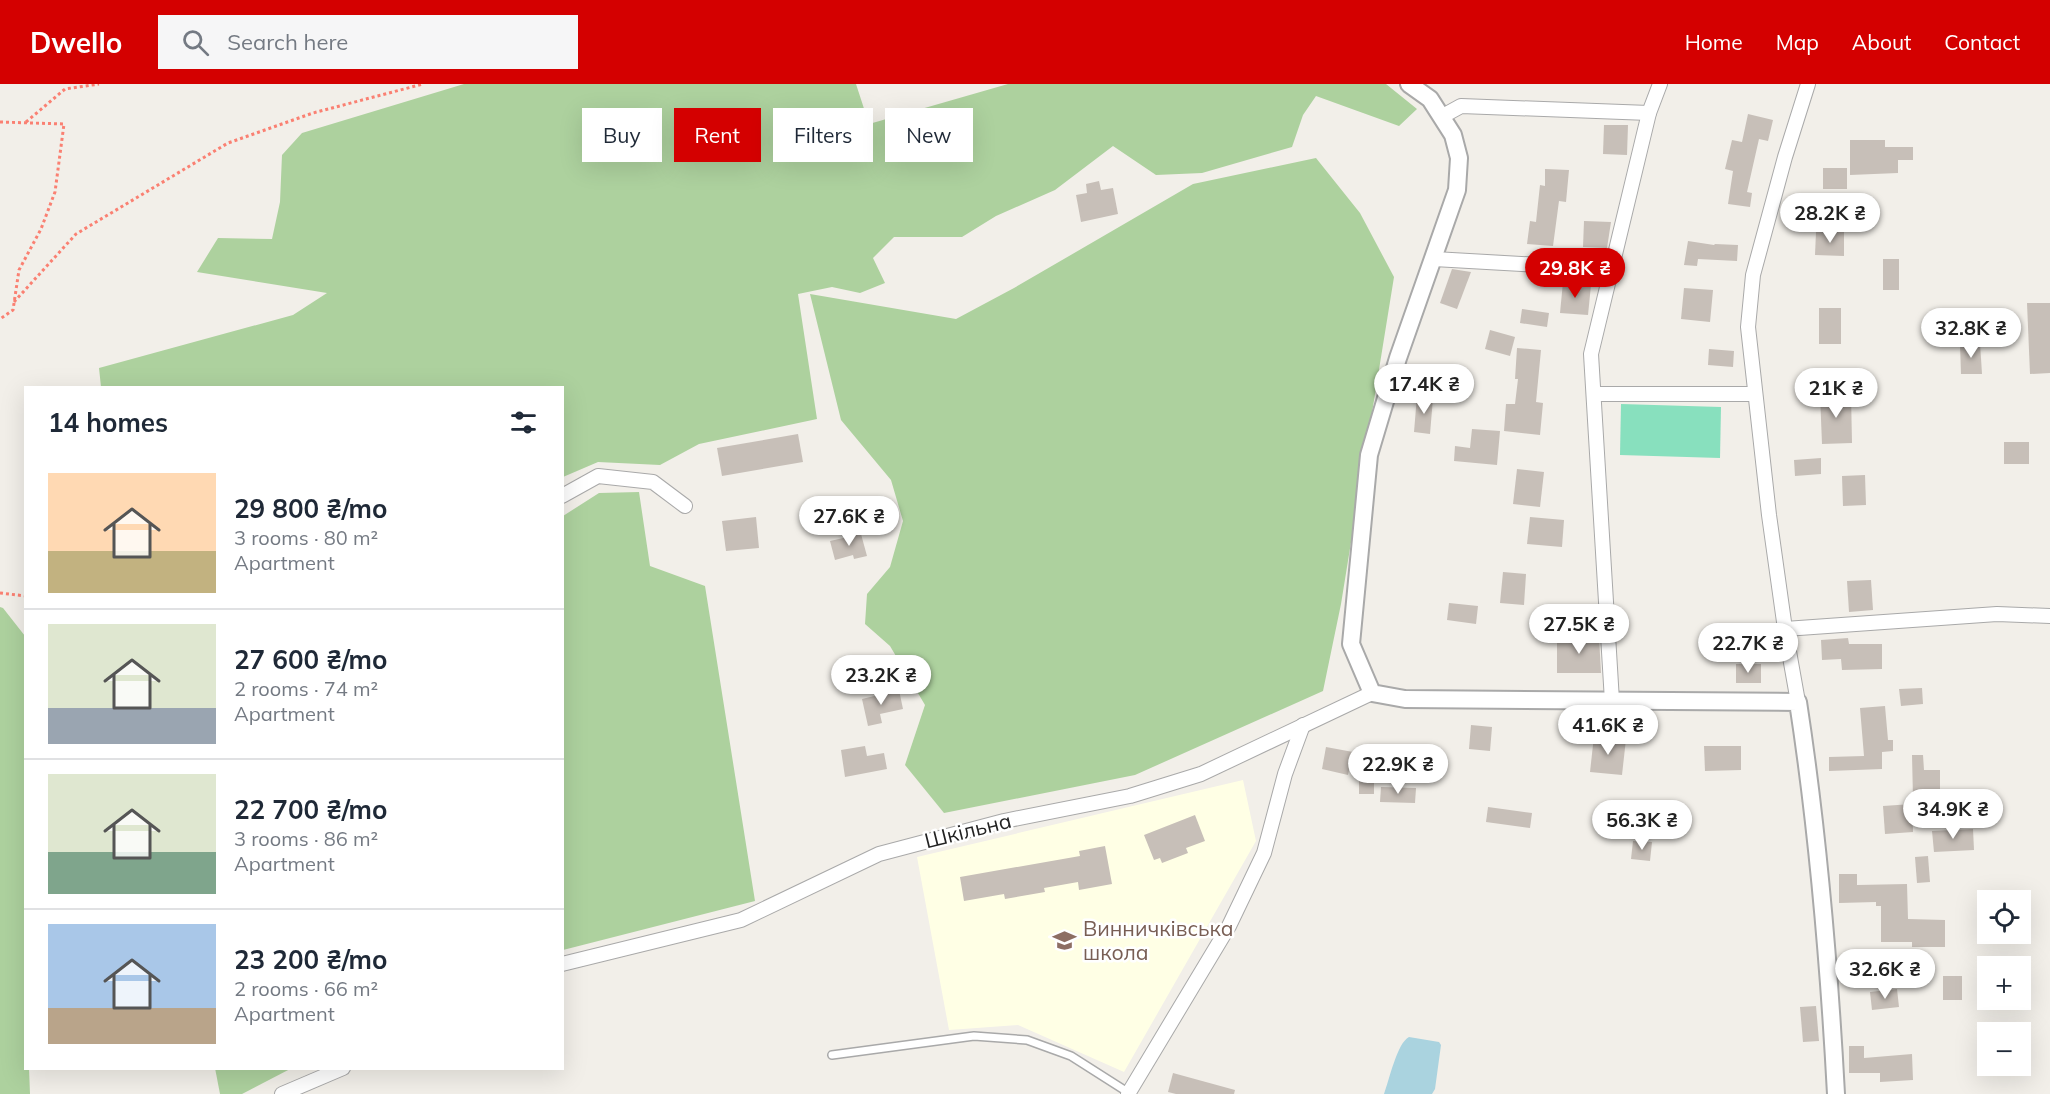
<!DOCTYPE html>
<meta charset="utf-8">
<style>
:root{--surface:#fff;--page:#f6f6f7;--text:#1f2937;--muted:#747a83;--line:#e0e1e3;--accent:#d40000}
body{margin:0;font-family:Mulish,sans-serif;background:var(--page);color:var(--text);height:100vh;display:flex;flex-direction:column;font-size:22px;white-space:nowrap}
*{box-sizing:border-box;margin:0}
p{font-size:20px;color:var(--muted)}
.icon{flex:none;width:33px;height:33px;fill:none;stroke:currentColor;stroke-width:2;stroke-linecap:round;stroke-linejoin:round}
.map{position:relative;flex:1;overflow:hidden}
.details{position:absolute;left:24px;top:302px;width:540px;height:684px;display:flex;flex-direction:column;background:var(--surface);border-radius:0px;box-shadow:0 6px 24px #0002}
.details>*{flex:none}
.guide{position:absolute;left:582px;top:24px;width:570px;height:54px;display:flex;gap:12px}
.tools{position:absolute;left:1977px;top:806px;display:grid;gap:12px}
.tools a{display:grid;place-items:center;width:54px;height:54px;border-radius:0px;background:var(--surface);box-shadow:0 6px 24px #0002;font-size:30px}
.price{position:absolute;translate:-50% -51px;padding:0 14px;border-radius:21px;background:#fff;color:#222;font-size:20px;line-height:39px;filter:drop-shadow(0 2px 3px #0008)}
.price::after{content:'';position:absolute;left:50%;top:36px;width:18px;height:14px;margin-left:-9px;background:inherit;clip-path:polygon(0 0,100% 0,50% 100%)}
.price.on{background:var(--accent);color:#fff}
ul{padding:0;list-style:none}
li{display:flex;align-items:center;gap:18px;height:150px;padding:0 24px}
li+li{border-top:2px solid var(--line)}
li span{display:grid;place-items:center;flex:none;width:168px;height:120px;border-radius:0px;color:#555}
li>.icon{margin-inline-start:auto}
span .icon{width:72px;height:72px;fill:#fffc;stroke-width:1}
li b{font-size:26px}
h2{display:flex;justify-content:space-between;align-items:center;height:72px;padding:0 24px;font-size:26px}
.pill{padding:0 21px;border-radius:0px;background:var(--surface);box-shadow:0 6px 24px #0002;font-size:21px;line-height:54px}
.pill.on{background:var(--accent);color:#fff}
header{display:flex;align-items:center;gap:36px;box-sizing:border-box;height:84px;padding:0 30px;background:var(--accent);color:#fff}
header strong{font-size:28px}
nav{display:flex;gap:33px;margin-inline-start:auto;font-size:21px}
.search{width:420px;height:54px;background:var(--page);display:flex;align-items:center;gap:15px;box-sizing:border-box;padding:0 21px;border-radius:0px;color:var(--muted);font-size:22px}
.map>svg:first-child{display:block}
</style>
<header>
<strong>Dwello</strong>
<div class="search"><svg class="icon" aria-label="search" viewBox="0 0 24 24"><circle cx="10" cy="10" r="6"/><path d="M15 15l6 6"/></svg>Search here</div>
<nav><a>Home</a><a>Map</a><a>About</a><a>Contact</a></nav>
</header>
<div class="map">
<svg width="2050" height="1010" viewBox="0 0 2050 1010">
<rect width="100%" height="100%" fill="#f2efe9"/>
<!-- education -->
<polygon fill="#ffffe5" points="1243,696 1256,757 1124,988 1018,941 949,946 917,773"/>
<!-- forest -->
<g fill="#add19e">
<polygon points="464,0 856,0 869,40 1008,0 1386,0 1417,25 1399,42 1316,12 1303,31 1292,63 1202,89 1156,91 1113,62 1055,106 996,132 962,153 894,153 873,174 885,199 860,209 832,203 798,210 817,335 699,360 660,381 598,378 563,393 562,303 101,303 99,284 293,231 327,209 197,188 218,154 272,155 280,118 282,71 302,49"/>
<polygon points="1316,74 1360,129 1394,193 1341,520 1323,607 1135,691 944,729 905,681 925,621 890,562 865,540 867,510 890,483 903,437 891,396 841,336 810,210 956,235 1014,204 1193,100"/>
<polygon points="639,408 650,482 705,502 755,817 563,866 563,432 599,409"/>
<polygon points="0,523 3,524 25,552 26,984 29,984 30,1010 0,1010"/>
<polygon points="215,984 292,984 242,1010 220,1010"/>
</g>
<!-- pitch -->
<polygon fill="#88e0be" points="1621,320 1721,323 1720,374 1620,371"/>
<!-- water -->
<path fill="#aad3df" d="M1409,953L1439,958L1441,961L1435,1005L1432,1010H1384C1389,997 1397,959 1409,953Z"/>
<!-- building -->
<g fill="#c7bfb8">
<polygon points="1748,30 1773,36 1768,57 1759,55 1747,108 1752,109 1750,123 1728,120 1733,87 1725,85 1732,56 1742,58"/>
<polygon points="1604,41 1628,41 1627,71 1603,70"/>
<polygon points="1850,56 1885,56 1885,63 1913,63 1913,76 1898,76 1898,89 1850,91"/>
<rect x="1823" y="84" width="24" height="21"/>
<polygon points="1545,85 1569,86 1566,118 1559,117 1553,162 1527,160 1530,137 1536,138 1540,101 1545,102"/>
<polygon points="1099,97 1101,106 1113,104 1118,130 1081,138 1076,111 1087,109 1086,100"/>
<polygon points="1584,137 1611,138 1607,164 1583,163"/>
<polygon points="1816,148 1844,148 1844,172 1815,171"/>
<polygon points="1688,157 1714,161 1715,160 1738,161 1737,177 1698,175 1697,182 1684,181"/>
<rect x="1883" y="175" width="16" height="31"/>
<polygon points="1452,185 1471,188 1457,225 1440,219"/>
<polygon points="1563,198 1591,201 1588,231 1560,229"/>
<polygon points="1684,204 1713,206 1710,238 1681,235"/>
<polygon points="2027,219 2050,219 2050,289 2030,290"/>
<rect x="1819" y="224" width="22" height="36"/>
<polygon points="1522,225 1549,229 1547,243 1520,239"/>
<polygon points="1490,246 1515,253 1510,272 1485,265"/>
<polygon points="1980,259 1982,290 1961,290 1960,260"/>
<polygon points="1517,264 1541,266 1536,318 1543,319 1540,351 1504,347 1506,320 1515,320 1518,295 1515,295"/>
<polygon points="1709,265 1734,267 1733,283 1708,281"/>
<polygon points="1820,310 1851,310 1852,359 1822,360"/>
<polygon points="1417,312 1433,314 1430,350 1414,348"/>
<polygon points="1472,345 1500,347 1497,381 1454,377 1455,362 1470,364"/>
<polygon points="798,350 803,378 722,392 717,364"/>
<rect x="2004" y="358" width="25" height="22"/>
<polygon points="1821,374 1821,390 1795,392 1794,376"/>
<polygon points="1517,385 1544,388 1540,423 1513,420"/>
<polygon points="1865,391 1866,421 1843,422 1842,392"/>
<polygon points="756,433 759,464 726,467 722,437"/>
<polygon points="1530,433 1564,436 1562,463 1527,460"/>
<polygon points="861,450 867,472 854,475 853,471 835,476 830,457"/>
<polygon points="1503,488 1526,490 1524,521 1500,519"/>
<polygon points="1871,496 1873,526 1849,528 1847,497"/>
<polygon points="1449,519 1478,522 1476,540 1447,536"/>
<polygon points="1557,553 1599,553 1601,589 1557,589"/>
<polygon points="1848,554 1849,560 1882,560 1882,585 1842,586 1841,575 1822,576 1821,556"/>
<rect x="1736" y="580" width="25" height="19"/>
<polygon points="1922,604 1923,620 1901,622 1899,605"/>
<polygon points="899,606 903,625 880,630 882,639 868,642 862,615"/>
<polygon points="1885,622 1888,656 1893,656 1893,667 1882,668 1882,685 1829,687 1829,673 1864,672 1860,624"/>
<polygon points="1471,641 1492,643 1490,667 1469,665"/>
<polygon points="1594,652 1626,655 1622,691 1590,688"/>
<polygon points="865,662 867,672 884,669 887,685 845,693 841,666"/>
<polygon points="1704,662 1741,662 1741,686 1705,687"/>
<polygon points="1326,663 1353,668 1348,691 1322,685"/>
<polygon points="1912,671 1923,671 1924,686 1940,686 1940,713 1913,714"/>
<rect x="1359" y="691" width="15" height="19"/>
<polygon points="1381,703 1416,704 1415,719 1380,718"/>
<polygon points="1912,720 1913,748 1885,750 1883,722"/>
<polygon points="1488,723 1532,729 1530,744 1486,738"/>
<polygon points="1195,731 1205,757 1186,764 1188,769 1162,779 1160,774 1154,776 1144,751"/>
<polygon points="1973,745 1974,766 1934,768 1932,747"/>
<polygon points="1633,757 1652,758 1650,777 1631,775"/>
<polygon points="1105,762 1112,800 1079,806 1078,798 1044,804 1045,808 1005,815 1004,810 964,817 960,793 1080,772 1079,767"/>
<polygon points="1928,772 1930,798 1917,799 1915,773"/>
<polygon points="1839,790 1857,790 1857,801 1907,800 1908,835 1945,836 1945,863 1912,863 1912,858 1881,858 1881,822 1876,822 1876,818 1839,819"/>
<rect x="1943" y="892" width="19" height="24"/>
<polygon points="1897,905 1899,923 1872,926 1870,908"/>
<polygon points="1816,922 1819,957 1803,958 1800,923"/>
<polygon points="1849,962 1864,962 1864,974 1912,970 1913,996 1880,998 1880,989 1849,989"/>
<polygon points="1173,989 1235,1006 1234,1010 1176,1010 1168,1008"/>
</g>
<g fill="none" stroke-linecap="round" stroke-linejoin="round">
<defs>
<polyline id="service" points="832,971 974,952 1027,956 1071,972 1129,1009"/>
<g id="minor">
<polyline points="1441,33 1461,22 1649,29"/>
<polyline points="1434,175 1610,185"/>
<polyline points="1594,310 1755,310"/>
<polyline points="562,412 598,392 653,398 685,422"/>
<polyline points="1785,545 1997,530 2050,532"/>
<polyline points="1612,617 1591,270 1649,29 1660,0"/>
<polyline points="1798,618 1785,545 1769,431 1748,243 1753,191 1785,73 1808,0"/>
<polyline points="562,880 741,836 879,770 1004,737 1130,712 1201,690 1372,609"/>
<polyline points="282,1010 343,984"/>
<polyline points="1128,1010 1229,842 1264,769 1285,690 1303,641"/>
</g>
<path id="tertiary" d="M1409,0L1430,15L1453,51L1459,74L1457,106L1398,274L1369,371L1351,560L1372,609L1405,615L1798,618C1818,748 1829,879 1836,1010"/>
</defs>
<!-- service casing -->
<use href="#service" stroke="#a9a9a9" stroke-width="10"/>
<!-- minor casing -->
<use href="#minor" stroke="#a9a9a9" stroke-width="16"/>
<!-- tertiary casing -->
<use href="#tertiary" stroke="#a9a9a9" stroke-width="20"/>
<!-- path -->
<g stroke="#fa8072" stroke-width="3" stroke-dasharray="3 3" stroke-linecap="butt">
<polyline points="0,38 64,40 55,108 41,145 19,186 13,226 0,235"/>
<polyline points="26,38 65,5 99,0"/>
<polyline points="14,218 76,150 228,59 313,29 423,0"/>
<polyline points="0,509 26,512"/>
</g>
<!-- service -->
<use href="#service" stroke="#fff" stroke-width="7"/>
<!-- minor -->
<use href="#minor" stroke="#fff" stroke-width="14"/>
<!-- tertiary -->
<use href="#tertiary" stroke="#fff" stroke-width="16"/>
</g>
<!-- icons -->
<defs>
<symbol id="school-bare" viewBox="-9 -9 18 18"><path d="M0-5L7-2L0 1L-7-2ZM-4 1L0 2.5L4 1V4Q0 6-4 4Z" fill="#8d6e63" stroke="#fff" stroke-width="2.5" paint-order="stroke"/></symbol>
</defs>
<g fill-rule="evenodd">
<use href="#school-bare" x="1048" y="840" width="33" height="33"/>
</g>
<g text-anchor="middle" stroke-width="5" stroke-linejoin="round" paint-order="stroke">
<!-- street labels -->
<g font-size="21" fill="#222" stroke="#fff">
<text transform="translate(968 747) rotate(-14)" y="7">Шкільна</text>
</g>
<!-- education labels -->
<g font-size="21" fill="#785e54" stroke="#fff" text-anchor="start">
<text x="1083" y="852">Винничківська<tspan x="1083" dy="24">школа</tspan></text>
</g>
</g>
</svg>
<div class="tools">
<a><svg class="icon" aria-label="locate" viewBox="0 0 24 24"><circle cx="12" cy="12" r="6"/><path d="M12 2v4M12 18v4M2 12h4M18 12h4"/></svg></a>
<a>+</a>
<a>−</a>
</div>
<b class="price" style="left:1830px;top:160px">28.2K ₴</b>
<b class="price on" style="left:1575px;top:215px">29.8K ₴</b>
<b class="price" style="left:1971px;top:275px">32.8K ₴</b>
<b class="price" style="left:1424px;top:331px">17.4K ₴</b>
<b class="price" style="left:1836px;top:335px">21K ₴</b>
<b class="price" style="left:849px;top:463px">27.6K ₴</b>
<b class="price" style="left:1579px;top:571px">27.5K ₴</b>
<b class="price" style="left:1748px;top:590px">22.7K ₴</b>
<b class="price" style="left:881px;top:622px">23.2K ₴</b>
<b class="price" style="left:1608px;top:672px">41.6K ₴</b>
<b class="price" style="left:1398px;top:711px">22.9K ₴</b>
<b class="price" style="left:1953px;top:756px">34.9K ₴</b>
<b class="price" style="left:1642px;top:767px">56.3K ₴</b>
<b class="price" style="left:1885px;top:916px">32.6K ₴</b>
<div class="guide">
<a class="pill">Buy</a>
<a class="pill on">Rent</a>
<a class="pill">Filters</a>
<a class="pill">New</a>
</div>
<section class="details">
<h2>14 homes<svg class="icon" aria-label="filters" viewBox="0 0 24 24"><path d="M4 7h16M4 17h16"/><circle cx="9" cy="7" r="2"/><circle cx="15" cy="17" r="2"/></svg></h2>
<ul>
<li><span style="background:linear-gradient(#ffd9b3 65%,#c2b280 0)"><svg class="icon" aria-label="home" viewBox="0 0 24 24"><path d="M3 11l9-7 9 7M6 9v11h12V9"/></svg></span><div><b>29 800 ₴/mo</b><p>3 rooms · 80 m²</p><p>Apartment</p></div></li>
<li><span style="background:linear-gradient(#dfe7d0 70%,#9aa5b1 0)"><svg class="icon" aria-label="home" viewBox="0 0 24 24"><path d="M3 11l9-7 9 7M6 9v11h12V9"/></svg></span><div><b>27 600 ₴/mo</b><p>2 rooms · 74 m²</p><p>Apartment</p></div></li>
<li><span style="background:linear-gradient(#dfe7d0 65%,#7fa58c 0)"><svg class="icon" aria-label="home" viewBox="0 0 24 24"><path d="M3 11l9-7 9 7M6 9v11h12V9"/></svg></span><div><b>22 700 ₴/mo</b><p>3 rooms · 86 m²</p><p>Apartment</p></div></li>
<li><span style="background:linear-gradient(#a9c7e8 70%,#b9a48a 0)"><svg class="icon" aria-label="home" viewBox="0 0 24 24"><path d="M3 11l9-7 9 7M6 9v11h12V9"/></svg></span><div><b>23 200 ₴/mo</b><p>2 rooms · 66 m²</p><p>Apartment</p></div></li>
</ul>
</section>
</div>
